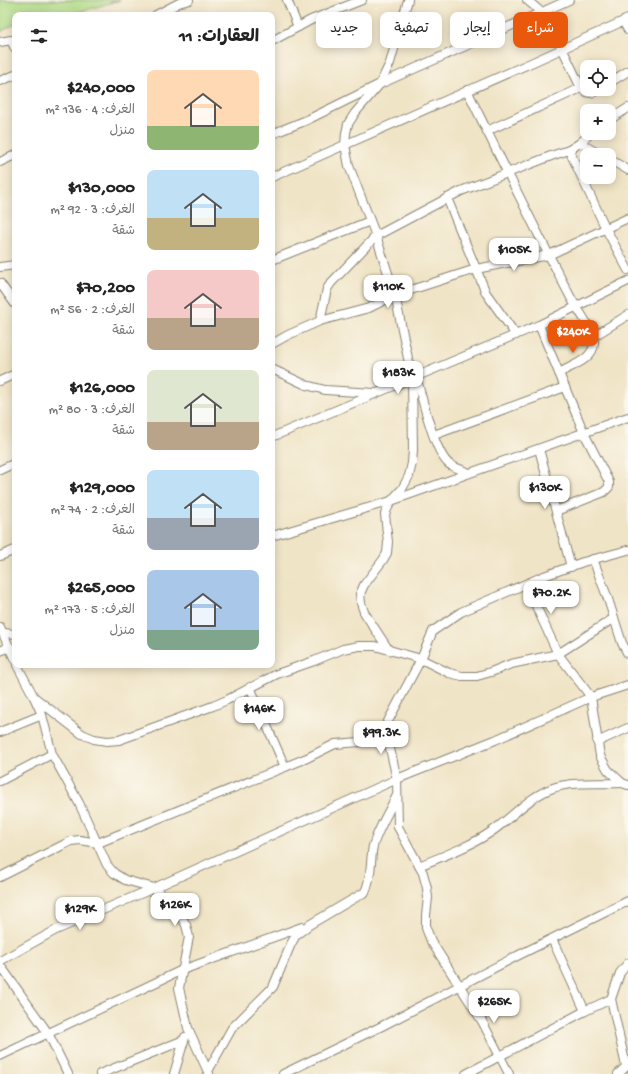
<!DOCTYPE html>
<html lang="ar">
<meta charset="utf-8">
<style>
:root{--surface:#fff;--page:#f2f2f2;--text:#222;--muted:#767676;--accent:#ea580c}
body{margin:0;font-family:"Gochi Hand","Playpen Sans Arabic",sans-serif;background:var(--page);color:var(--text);direction:rtl;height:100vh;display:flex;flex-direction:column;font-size:15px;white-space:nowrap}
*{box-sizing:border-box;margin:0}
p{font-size:13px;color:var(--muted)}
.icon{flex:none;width:22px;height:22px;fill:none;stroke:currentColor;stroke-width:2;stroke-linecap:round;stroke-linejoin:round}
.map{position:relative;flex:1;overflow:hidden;direction:ltr}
.side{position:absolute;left:12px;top:12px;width:263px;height:656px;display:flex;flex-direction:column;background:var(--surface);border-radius:8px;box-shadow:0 2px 10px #0003;direction:rtl}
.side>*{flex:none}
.top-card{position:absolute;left:287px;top:12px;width:281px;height:36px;direction:rtl;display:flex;gap:8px}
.buttons{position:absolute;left:580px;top:60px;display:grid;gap:8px}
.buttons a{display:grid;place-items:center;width:36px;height:36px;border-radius:8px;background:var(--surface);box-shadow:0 2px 10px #0003;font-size:20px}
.price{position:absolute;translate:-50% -34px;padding:0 9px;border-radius:8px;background:#fff;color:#222;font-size:13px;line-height:26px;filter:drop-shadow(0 1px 2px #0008)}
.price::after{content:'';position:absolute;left:50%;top:24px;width:12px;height:9px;margin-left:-6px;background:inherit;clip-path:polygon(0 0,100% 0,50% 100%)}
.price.on{background:var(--accent);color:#fff}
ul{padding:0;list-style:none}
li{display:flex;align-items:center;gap:12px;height:100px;padding:0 16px}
li span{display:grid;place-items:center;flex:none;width:112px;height:80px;border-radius:8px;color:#555}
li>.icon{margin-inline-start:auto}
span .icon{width:48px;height:48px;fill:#fffc;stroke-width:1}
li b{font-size:17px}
h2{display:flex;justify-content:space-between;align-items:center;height:48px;padding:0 16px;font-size:17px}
.pill{padding:0 14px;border-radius:8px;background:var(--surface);box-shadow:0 2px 10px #0003;font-size:14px;line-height:36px}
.pill.on{background:var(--accent);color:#fff}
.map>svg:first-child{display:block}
</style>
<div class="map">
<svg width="628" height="1074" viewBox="0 0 628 1074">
<rect width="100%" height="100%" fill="#fbf7ec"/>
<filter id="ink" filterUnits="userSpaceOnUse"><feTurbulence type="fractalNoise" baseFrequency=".025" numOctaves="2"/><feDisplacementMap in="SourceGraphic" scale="8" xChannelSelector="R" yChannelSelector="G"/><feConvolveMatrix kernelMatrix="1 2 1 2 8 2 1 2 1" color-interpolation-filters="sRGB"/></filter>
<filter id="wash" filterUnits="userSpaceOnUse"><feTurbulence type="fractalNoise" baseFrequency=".012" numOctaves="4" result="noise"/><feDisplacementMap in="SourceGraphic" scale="16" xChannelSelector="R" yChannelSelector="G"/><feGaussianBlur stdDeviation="0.9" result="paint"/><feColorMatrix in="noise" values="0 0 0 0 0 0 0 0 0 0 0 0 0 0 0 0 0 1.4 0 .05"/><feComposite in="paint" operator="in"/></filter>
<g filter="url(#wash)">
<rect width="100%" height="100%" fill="#f0e4c6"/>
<!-- green -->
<polygon fill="#b0da86" stroke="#667b51" points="0,0 120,0 76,13 66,15 15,15 15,24 0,32"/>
</g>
<g filter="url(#ink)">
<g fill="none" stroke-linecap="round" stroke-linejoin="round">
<defs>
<g id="street">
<polyline points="287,0 298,27"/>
<path d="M527,0L541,12L562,48L581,88C588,95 592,94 600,89"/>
<polyline points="156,15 179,3 189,0"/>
<polyline points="623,21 628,30"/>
<polyline points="272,41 311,20 362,0"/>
<polyline points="0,42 11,40 15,49"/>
<polyline points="0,81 15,75"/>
<polyline points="609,83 628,71"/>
<path d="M467,90C501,160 535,229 571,298C577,309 595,332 594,343C594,359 571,366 559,373"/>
<polyline points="609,120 628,108"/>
<polyline points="487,131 581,88"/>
<polyline points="272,134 307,120 380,84 569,0"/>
<polyline points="580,143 601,155"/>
<polyline points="569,150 606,229 628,270"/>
<polyline points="609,159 628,170"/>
<polyline points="0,162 15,155"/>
<polyline points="272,177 533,62 628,19"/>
<polyline points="447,198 486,293 516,335"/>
<polyline points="272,260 370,221"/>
<polyline points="0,267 15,265"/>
<polyline points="0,283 15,304"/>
<polyline points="320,321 327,289 331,283 376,236 461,191 551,156 569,150 580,143 591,133"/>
<polyline points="539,325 584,433 609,482 609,487 604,492 556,511"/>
<polyline points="594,336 628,315"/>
<polyline points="272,344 288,335 320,321 369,308 395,295 476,269 549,255 628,218"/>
<polyline points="272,369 306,385 325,390 374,393"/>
<path d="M416,377C422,396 434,452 449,464C455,468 463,470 469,473"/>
<polyline points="0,381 15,374"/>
<polyline points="434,435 565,387"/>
<polyline points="272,437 539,325 628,281"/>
<polyline points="539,449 571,567"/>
<polyline points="0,470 15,463"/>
<polyline points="272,536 391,501 628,417"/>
<polyline points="0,556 15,550"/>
<polyline points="593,559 608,599 622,643 628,654"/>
<polyline points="526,584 558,654 591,697 600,756 608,770 622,783 628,785"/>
<polyline points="0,627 15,660"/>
<polyline points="3,633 15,634"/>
<polyline points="388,649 364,612 361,603 360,594 364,585 383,560 387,553 388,542 385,514 391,501 402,489 409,476 412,463 413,450 412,378 395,295 376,236 349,166 345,145 346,133 348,124 355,113 380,84 390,63 408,0"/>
<polyline points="0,651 10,647"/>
<polyline points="17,665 34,697 42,715 52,754 79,803 107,865 114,873 125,880 154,888 177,909 186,925 189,937 179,988 188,1028 209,1074"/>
<polyline points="250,687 285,767"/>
<polyline points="34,697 82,734 94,739 107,741 119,740 213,706 227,700 277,674 314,661 343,649 359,646 375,646 421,659 449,673 462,676 477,676 491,672 511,664 558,654 614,618"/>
<polyline points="385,727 397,779 398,827 423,873 427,888 428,898 426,915 426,928 431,941 482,1021 509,1074"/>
<polyline points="0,732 42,715"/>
<polyline points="597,742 628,728"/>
<polyline points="0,781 52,754"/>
<path d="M419,866C443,856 469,847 491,832C512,818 528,797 553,788C571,781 602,784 622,783"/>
<polyline points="0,877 71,841 80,840 98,843 307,758 335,744 360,742 368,738 385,727 421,659 433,631 461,612 544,576 583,562 628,550"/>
<polyline points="552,939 585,1011"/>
<polyline points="0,961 56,930 154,888 397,779 495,740 591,697 628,685"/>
<polyline points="0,965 48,1033 68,1074"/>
<polyline points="0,1056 182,970 302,927"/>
<polyline points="626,1066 611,999 620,973 628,963"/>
<path d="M208,1071L232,1028L273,987L291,944L296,935L309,925L365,892C372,878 370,861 373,846C378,829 388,813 396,797"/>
<polyline points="100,1074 184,1040"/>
<polyline points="174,1074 185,1037"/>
<polyline points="283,1074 382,1026 519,955 628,901"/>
<polyline points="466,1074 585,1011 611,999"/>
<polyline points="618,1074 628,1065"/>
</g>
</defs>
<!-- street casing -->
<use href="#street" stroke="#868071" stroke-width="10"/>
<!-- street -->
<use href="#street" stroke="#fff" stroke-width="8"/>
</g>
</g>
</svg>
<div class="buttons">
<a><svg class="icon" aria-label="locate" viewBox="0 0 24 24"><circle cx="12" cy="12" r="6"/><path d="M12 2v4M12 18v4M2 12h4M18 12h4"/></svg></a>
<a>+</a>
<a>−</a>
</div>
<b class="price" style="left:514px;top:272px">$105K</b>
<b class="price" style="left:388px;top:309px">$110K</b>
<b class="price on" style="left:573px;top:354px">$240K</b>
<b class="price" style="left:398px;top:395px">$183K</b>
<b class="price" style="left:545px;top:510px">$130K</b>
<b class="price" style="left:551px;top:615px">$70.2K</b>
<b class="price" style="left:259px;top:731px">$146K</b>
<b class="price" style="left:381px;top:755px">$99.3K</b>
<b class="price" style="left:175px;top:927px">$126K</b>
<b class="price" style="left:80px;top:931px">$129K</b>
<b class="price" style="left:494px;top:1024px">$265K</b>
<div class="top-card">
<a class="pill on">شراء</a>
<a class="pill">إيجار</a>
<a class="pill">تصفية</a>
<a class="pill">جديد</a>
</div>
<section class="side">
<h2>العقارات: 11<svg class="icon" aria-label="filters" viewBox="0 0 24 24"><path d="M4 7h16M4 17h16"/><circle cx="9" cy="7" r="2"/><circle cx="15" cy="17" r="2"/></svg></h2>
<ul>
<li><span style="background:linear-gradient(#ffd9b3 70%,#8fb573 0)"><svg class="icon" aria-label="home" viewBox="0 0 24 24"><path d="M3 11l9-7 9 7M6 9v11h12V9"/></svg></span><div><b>$240,000</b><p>الغرف: 4 · 136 m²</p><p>منزل</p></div></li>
<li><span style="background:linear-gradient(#bfe0f5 60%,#c2b280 0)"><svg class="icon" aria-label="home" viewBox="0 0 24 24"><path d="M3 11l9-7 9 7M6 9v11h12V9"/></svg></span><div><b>$130,000</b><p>الغرف: 3 · 92 m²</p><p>شقة</p></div></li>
<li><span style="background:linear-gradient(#f6c9c9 60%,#b9a48a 0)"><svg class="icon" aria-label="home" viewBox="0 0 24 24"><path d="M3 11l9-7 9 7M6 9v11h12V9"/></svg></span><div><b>$70,200</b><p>الغرف: 2 · 56 m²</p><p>شقة</p></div></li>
<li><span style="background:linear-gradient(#dfe7d0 65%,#b9a48a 0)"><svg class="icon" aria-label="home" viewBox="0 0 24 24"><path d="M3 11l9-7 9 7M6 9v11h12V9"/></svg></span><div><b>$126,000</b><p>الغرف: 3 · 80 m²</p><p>شقة</p></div></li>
<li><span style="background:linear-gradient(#bfe0f5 60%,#9aa5b1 0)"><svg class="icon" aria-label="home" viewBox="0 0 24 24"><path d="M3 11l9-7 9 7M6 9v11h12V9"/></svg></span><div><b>$129,000</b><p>الغرف: 2 · 74 m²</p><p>شقة</p></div></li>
<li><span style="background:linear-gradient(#a9c7e8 75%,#7fa58c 0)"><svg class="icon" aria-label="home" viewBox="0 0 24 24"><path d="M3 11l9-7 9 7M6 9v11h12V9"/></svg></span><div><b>$265,000</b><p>الغرف: 5 · 173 m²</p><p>منزل</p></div></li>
</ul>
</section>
</div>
